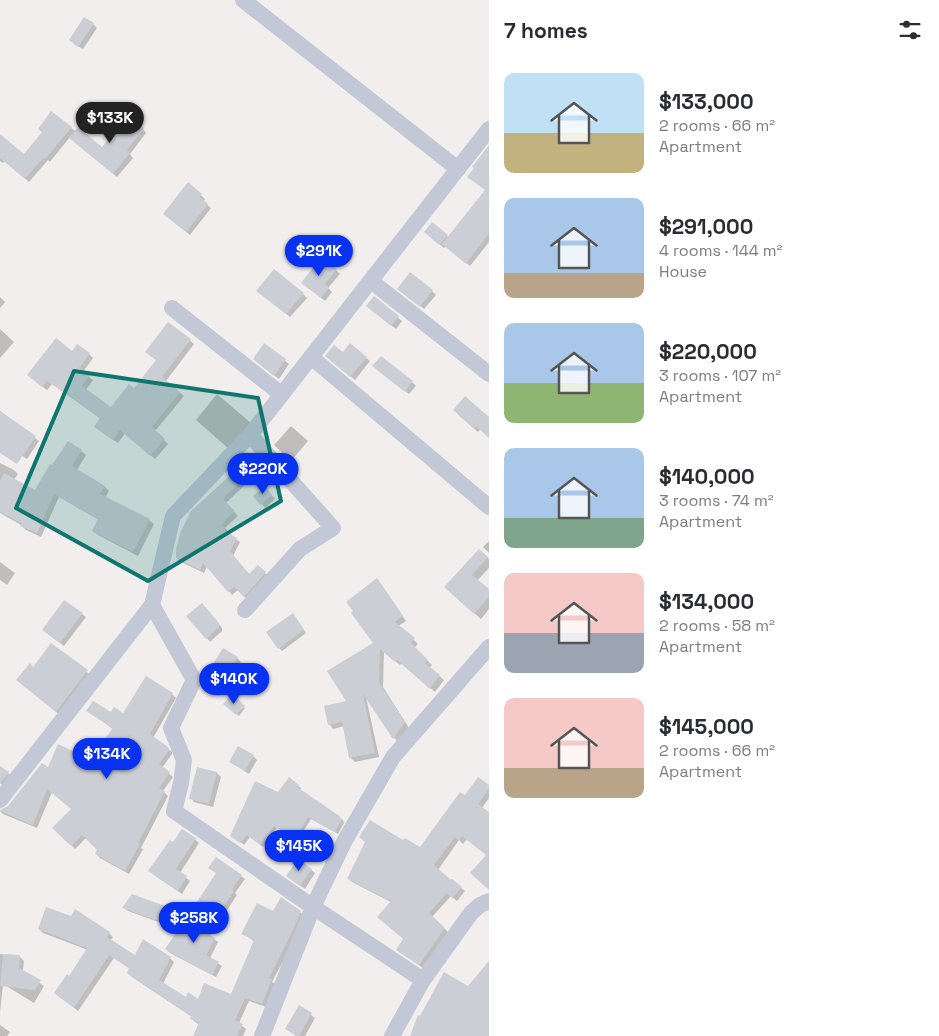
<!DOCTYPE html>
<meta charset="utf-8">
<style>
:root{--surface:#fff;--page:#f7f7f7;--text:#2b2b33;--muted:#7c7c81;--accent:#0732f1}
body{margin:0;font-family:"Space Grotesk",sans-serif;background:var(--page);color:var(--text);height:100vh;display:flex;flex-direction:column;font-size:19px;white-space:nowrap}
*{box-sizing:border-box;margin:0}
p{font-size:16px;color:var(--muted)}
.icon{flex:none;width:28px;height:28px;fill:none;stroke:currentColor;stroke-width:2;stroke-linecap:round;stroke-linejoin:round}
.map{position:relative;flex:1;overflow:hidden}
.sheet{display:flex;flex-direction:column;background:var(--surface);width:450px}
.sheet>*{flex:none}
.price{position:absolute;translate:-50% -42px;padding:0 11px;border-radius:18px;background:var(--accent);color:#fff;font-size:16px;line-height:32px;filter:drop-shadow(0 1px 2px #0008)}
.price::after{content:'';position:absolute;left:50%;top:30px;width:15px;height:11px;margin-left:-8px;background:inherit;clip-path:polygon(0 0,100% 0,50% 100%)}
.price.active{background:#222;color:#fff}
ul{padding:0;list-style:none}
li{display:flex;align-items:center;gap:15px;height:125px;padding:0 15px}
li span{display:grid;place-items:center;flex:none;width:140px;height:100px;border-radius:10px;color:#555}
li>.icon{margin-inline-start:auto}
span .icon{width:60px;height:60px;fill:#fffc;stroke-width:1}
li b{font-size:21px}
h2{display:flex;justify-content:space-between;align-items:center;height:60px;padding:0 15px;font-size:21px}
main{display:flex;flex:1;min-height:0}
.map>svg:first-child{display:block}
</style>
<main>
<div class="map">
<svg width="489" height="1036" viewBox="0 0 489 1036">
<rect width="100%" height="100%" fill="#f1eeed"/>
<!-- shadow -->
<g fill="#0003">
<polygon points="93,24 97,28 83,49 74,44"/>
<polygon points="71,128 103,149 143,129 146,133 130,154 133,158 117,177 70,137 50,162 48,160 29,182 5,161 3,163 0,161 0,136 24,156"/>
<polygon points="489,148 489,242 470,266 446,246 444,248 429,235 433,224 449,238 486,191"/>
<polygon points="188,184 205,199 203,202 211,208 190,235 169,218"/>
<polygon points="336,270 340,274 328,288 332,292 325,301 307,286"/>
<polygon points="432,291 436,295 424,309 402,292"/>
<polygon points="262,294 303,294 307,298 290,317"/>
<polygon points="0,297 5,302 0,308"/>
<polygon points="374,298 402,321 396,329 371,309"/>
<polygon points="168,323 194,344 166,381 184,396 155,431 168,444 155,459 125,433 118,443 100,431 101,419 52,384 47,390 33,379 72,352 89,354 93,358 83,372 93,380 86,390 111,409 135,390 157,361"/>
<polygon points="0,329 14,342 0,358"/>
<polygon points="264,345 289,364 279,379 258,363"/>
<polygon points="343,354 366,358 370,361 355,380 330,359"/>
<polygon points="378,370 412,382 416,386 409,394"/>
<polygon points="217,394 252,424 230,450 196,420"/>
<polygon points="465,398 489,419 489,436 481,429 478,432 458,414"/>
<polygon points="0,411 39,441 27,459 0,443"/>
<polygon points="291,426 308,441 291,461 274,445"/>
<polygon points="81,451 86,455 77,470 105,487 109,491 105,498 149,520 154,524 138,556 98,535 93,531 99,520 59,497 41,537 26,530 21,525 0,513 0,463 14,470 18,474 14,480 36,492"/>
<polygon points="237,471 248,482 226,503 238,516 225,528 228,532 227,534 240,542 233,556 250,575 258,567 269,577 248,600 238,590 232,595 207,566 204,573 181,562 177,558"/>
<polygon points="268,491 275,499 265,508 255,496"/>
<polygon points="489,541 489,553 483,547"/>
<polygon points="479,550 489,559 489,568 477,581 489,591 489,609 481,619 451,593"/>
<polygon points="0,562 15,573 7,585 0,580"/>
<polygon points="381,584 406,621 398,626 418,644 414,648 432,665 429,668 444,680 435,692 402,663 400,665 384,652 383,687 409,728 398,743 366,697 379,757 355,762 351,758 344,726 333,729 329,724 348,702 375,643"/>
<polygon points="205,608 222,628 222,631 210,642 207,638"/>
<polygon points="82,614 86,617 64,646 48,634"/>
<polygon points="296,618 306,633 282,651 279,648"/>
<polygon points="51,644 93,677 62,717 24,685"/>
<polygon points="237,658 241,662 219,696 204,684"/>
<polygon points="172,694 176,698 153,738 172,752 172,754 162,768 173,777 163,791 168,796 141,848 143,849 129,874 100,858 96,854 98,850 86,838 75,849 54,828 73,809 52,792 37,828 3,814 0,811 9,807 49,769 91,761 113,729 88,711 123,715"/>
<polygon points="232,696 245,708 239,716 225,704"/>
<polygon points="253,756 257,760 249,774 231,762"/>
<polygon points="0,767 13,777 5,787 0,783"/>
<polygon points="198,768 217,773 221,777 213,807 194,802 191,798"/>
<polygon points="478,779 489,787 489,798 482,808 489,814 489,888 472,873 487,855 467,839 463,844 459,840 438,870 465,891 457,901 451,896 432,917 448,932 423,968 397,950 405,939 391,902 352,882 349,878 404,842 420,849 465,797"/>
<polygon points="298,786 301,788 299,791 343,820 344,823 338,834 311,819 298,840 277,828 263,847 250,837 244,845 235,838 279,793"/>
<polygon points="195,839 199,843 180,873 190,881 182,894 154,875 173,844"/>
<polygon points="311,870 315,873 305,889 292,880"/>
<polygon points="241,876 245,879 235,893 237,895 222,918 198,902"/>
<polygon points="133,895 168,908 171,911 164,924 128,911 124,908"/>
<polygon points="300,912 304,916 297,935 272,982 275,984 266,1007 249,1001 239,1023 246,1029 243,1036 194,1036 200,1025 195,1022 191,1018 192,1017 132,977 128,973 130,969 114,958 78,1011 55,993 69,977 88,950 43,933 39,929 109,933 113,937 110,941 135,957 170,958 174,962 163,984 186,999 198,1001 232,995 255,942 243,933 274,913"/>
<polygon points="211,925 215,928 210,936 218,942 210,958 222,966 216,977 170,953 166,949"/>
<polygon points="0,954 20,957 24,961 23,971 44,986 34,1003 3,984 0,1013"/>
<polygon points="300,1007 315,1018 305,1036 296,1036 286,1028"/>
<polygon points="0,1025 10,1032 7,1036 0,1036"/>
</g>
<!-- building -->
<g fill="#ccced6">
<polygon points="84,17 94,23 78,47 69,40"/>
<polygon points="51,111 72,127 45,159 43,158 25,179 0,158 0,134 24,154 42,132 38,129"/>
<polygon points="128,115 144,128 127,150 130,153 113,174 69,138 78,127 102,147"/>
<polygon points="489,145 489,233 466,264 442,244 485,190 467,177 474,168 472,167"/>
<polygon points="188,182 202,194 200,197 208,204 186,232 163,214"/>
<polygon points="432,222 448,235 439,245 424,232"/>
<polygon points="321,257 337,269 325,284 329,288 321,298 301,283"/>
<polygon points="274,269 304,293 286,314 256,291"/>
<polygon points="410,272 433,290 420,307 397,289"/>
<polygon points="374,296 399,316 391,326 366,306"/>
<polygon points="168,322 191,339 162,377 180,392 152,427 165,439 150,456 120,430 113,440 94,427 100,418 63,391 47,381 42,387 27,375 56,338 72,351 77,344 90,353 79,368 90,375 82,386 111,407 129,384 134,388 156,360 145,352"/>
<polygon points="264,343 286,359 274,376 253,359"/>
<polygon points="350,343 367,357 350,377 325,356 334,345 343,352"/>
<polygon points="381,356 413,381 405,392 372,366"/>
<polygon points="465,396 489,417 489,438 476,426 474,429 453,410"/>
<polygon points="0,411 36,436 17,464 0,453"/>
<polygon points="68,441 82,450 72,466 105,486 100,494 150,519 133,552 92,531 98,519 54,494 37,533 20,526 21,523 0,512 0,481 4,473 35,490 50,464 52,465"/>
<polygon points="237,469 245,477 223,499 235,511 221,525 225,527 224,530 237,538 230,551 249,574 258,565 266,572 244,597 234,587 228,592 203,563 200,570 176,558 176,549 181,531 191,511"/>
<polygon points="265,486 272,495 260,505 253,496"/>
<polygon points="479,549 488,557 472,575 489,589 489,597 474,614 444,587"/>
<polygon points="377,578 403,616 395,622 415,638 411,643 428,660 425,663 440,675 430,689 397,660 395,662 380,649 379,682 405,722 393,739 363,694 375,753 349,758 342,722 328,725 324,706 346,701 327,671 373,643 351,613 353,611 346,602"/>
<polygon points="64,600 83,613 60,643 42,630"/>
<polygon points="202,603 219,623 219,627 206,639 186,616"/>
<polygon points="293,613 304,630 278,649 266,632"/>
<polygon points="51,643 88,670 56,712 16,680 30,663 33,667"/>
<polygon points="223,648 238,657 215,693 203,685 204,678"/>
<polygon points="146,676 173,693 150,734 168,747 169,750 159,764 170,772 159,788 165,791 138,843 140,844 125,871 95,854 97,850 82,835 71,846 52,828 71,809 47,789 33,825 0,811 0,810 8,806 42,763 48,767 58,744 90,759 113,728 86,711 93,701 111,712 114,707 123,713"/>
<polygon points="232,694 245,706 236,715 223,704"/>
<polygon points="238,746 254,755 245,771 229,762"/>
<polygon points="0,766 9,772 0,784"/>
<polygon points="197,767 217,772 209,804 189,799"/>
<polygon points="289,777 299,785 297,787 341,817 340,818 342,819 335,832 308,817 295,839 274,826 260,845 247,835 240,843 230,836 255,781 278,792"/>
<polygon points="478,777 489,785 489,789 478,804 489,812 489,890 470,873 486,855 462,836 459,841 455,837 434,865 451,880 452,879 462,887 452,898 447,893 429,913 445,928 419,965 396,950 403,939 377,917 391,901 347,879 365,842 359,837 370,820 403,840 405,838 420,847 460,792 465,795"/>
<polygon points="182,829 196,838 176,869 187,876 178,891 148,871 170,840 173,842"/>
<polygon points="216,857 242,875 232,889 234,891 218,915 197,902 216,873 208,868"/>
<polygon points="298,859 312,869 300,886 286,876"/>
<polygon points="132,894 168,907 160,921 122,908"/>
<polygon points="281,897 301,911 293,930 269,978 272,979 262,1004 245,998 235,1020 243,1024 237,1036 193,1036 199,1023 190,1019 191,1016 127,973 129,968 109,955 74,1008 54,993 67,974 69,976 87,948 38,929 46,907 71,916 75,909 110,932 107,937 135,955 143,939 171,957 159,980 186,997 188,992 198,999 204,983 231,994 254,940 241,934 257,903 273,911"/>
<polygon points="189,914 212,924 206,933 215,938 206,955 219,962 212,975 165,949"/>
<polygon points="3,954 20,955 19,968 41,980 35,990 0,986"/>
<polygon points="489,961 489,1036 410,1036 418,1015 420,1016 444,972 468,986"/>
<polygon points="299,1005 312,1013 299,1036 297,1036 285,1029"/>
</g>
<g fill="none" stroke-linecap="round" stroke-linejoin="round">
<!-- minor -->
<g stroke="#c3c8d6" stroke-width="16">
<polyline points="243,0 458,169"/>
<polyline points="371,281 489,374"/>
<polyline points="172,308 281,394"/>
<polyline points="311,357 489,507"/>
<polyline points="245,610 300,549 333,528 250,435"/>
<polyline points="0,800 152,605"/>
<polyline points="423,980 313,907 174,811 181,783 184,760 171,728 194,680 152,605 173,516 250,435 489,129"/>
<polyline points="262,1036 313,907 344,842 393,757 489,647"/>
<polyline points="392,1036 423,980 471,913 480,905 489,901"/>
</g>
</g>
<!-- marked area -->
<path fill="#0f766e" fill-opacity="0.2" stroke="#0f766e" stroke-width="4" stroke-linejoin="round" d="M74,371L258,398L281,501L148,581L16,508Z"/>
</svg>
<b class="price active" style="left:110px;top:144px">$133K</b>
<b class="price" style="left:319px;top:277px">$291K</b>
<b class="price" style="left:263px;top:495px">$220K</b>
<b class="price" style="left:234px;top:705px">$140K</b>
<b class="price" style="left:107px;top:780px">$134K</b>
<b class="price" style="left:299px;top:872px">$145K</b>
<b class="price" style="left:194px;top:944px">$258K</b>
</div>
<section class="sheet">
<h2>7 homes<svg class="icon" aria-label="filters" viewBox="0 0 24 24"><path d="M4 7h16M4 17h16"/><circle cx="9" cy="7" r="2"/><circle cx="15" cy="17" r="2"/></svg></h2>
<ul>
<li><span style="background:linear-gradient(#bfe0f5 60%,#c2b280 0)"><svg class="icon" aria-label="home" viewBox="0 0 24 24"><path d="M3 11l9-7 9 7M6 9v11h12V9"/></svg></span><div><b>$133,000</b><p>2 rooms · 66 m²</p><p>Apartment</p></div></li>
<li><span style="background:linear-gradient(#a9c7e8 75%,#b9a48a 0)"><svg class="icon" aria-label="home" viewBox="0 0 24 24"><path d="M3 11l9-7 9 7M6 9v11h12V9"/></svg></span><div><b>$291,000</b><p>4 rooms · 144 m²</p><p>House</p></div></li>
<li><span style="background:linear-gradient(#a9c7e8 60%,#8fb573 0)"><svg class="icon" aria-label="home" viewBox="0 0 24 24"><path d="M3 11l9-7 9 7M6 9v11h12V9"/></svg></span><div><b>$220,000</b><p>3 rooms · 107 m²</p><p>Apartment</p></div></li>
<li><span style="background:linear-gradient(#a9c7e8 70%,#7fa58c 0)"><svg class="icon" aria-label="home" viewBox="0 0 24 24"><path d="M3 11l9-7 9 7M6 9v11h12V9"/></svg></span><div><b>$140,000</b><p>3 rooms · 74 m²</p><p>Apartment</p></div></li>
<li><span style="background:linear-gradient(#f6c9c9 60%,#9aa5b1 0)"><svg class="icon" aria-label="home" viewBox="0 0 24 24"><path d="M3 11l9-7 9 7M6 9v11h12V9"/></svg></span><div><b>$134,000</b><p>2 rooms · 58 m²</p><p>Apartment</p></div></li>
<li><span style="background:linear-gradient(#f6c9c9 70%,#b9a48a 0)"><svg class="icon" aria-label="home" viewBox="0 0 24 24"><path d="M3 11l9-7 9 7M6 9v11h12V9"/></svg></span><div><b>$145,000</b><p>2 rooms · 66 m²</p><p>Apartment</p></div></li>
</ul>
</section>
</main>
